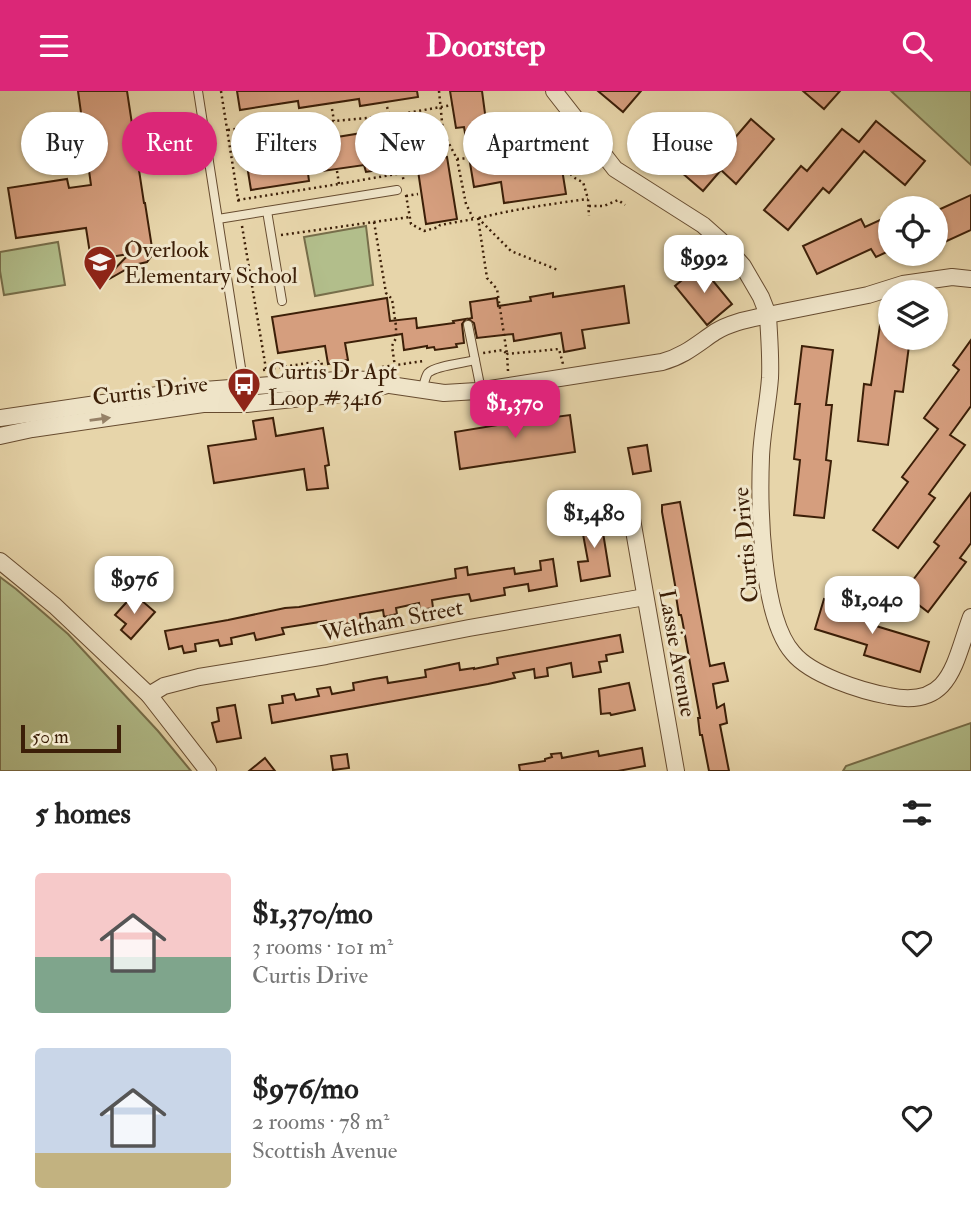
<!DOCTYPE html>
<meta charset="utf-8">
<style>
:root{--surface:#fff;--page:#f6f6f6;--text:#222;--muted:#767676;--accent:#db2777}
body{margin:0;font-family:"IM FELL Double Pica",serif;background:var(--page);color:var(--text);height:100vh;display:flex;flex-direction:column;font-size:26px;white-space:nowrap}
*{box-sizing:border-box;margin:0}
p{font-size:23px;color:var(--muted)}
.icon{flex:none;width:38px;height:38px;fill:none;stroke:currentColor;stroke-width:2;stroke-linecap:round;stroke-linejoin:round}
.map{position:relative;height:680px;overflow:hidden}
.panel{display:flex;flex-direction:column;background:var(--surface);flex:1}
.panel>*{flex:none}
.top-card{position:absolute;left:21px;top:21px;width:929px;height:63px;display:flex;gap:14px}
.controls{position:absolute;left:878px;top:105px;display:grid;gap:14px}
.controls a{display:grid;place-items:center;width:70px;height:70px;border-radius:50%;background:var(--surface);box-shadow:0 2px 5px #0004;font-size:35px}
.scale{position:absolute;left:21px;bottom:18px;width:100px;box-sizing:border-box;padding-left:7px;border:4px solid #3c1f08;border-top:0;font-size:19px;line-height:24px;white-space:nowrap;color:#3c1f08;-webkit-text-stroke:5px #efe4c8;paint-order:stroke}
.price{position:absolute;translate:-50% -60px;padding:0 16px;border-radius:14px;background:#fff;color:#222;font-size:23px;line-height:46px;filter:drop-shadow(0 2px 4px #0008)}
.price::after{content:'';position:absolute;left:50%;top:42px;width:21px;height:16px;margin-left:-10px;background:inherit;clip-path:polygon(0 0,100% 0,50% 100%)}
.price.active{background:var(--accent);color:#fff}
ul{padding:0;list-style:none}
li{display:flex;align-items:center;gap:21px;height:175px;padding:0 35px}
li span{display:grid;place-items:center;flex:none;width:196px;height:140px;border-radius:7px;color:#555}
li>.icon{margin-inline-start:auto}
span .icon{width:84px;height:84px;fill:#fffc;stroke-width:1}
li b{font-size:30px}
h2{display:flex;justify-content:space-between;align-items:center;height:84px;padding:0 35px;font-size:30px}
.pill{padding:0 24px;border-radius:32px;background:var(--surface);box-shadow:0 2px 5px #0004;font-size:24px;line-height:63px}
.pill.active{background:var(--accent);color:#fff}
header{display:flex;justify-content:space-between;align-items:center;height:91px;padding:0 35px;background:var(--accent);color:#fff;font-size:32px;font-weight:700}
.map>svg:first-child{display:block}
</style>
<header><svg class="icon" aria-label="menu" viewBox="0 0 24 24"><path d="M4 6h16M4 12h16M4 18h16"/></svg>Doorstep<svg class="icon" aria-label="search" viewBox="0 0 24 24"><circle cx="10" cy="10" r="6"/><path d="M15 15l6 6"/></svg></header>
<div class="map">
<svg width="971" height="680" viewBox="0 0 971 680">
<rect width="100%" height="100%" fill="#e7d5aa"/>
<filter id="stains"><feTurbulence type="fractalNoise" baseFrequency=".00286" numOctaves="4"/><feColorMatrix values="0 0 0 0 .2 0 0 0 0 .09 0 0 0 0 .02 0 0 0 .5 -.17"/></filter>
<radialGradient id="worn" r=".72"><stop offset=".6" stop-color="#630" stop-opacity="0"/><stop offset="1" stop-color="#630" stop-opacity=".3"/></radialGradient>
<!-- green -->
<g fill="#b2be8b" stroke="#776e4a" stroke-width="2">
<polygon points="891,0 971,0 971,74"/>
<polygon points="366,135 373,194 315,205 304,146"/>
<polygon points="58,151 65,194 4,204 0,180 0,161"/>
<polygon points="0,486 16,498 68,543 158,640 191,680 0,680"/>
<polygon points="971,632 971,680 843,680 846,675"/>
</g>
<!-- building -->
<g fill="#d59e7e" stroke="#3c1f08" stroke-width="2">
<polygon points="78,0 127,0 144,112 145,112 153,163 147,171 134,174 109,188 107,186 129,163 91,169 86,137 16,147 8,97 67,88 69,97 91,94"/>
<polygon points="237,0 417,0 418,6 360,15 359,8 299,17 298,10 240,19"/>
<polygon points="450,0 482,0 486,30 495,29 503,81 561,72 566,103 504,112 501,91 474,96 464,36 456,37"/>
<polygon points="598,0 641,0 623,21"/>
<polygon points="803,0 840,0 824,18"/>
<polygon points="751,28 774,48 736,93 721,79 703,100 659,62 679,38 715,70"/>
<polygon points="876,30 925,70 905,94 864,60 829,102 823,97 788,139 764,119 801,75 807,80 842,38 859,51"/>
<polygon points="422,41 427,69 447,66 457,128 426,133 417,73 366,81 364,74 308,82 309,90 251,99 246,68 301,60 300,52 362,42 364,50"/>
<polygon points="971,104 971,139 936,155 936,120"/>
<polygon points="891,124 891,159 876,166 871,158 817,183 803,155 861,128 865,136"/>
<polygon points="700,174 732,213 707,234 675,195"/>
<polygon points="624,195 629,232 582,239 585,257 564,261 561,242 514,250 513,243 477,247 474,232 468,228 472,227 470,211 497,207 498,215 531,210 530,206 553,202 553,206"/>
<polygon points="387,207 390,230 416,227 417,237 454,232 453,230 466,228 462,233 464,252 456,253 457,256 435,259 434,256 427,257 427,255 404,259 402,243 345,252 348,269 328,273 325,255 278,262 272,226"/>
<polygon points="880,234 891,235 891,247 910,247 903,301 895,300 888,354 858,350 864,293 871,294"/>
<polygon points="971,249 971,315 950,344 965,354 929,403 935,407 898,457 873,439 908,391 902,386 938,338 924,327 959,279 953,274"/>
<polygon points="802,255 833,259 826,314 832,314 826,369 831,370 824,427 794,424 800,369 794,368 800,313 795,313"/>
<polygon points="522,312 524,330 570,324 575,361 460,378 455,341 504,333 501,315"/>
<polygon points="273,327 276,345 323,337 329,374 325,375 328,397 307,399 304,378 214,392 208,355 256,348 253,330"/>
<polygon points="647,354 651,380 633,383 628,357"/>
<polygon points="971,402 971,452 960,467 966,471 928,521 903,502 939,455 934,451"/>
<polygon points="680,411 710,575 724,572 728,590 713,593 717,617 724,613 727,632 720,634 729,680 709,680 702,644 700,644 698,627 700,627 682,528 681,524 679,524 676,505 677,505 662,421 662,414"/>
<polygon points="600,423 610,485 581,490 578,471 588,470 580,427"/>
<polygon points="553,468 557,495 529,500 528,493 504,497 505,504 471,510 469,503 455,505 432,509 433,517 420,519 419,512 396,517 397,523 384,526 383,519 360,523 361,530 327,536 326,530 282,537 284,543 256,549 254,542 231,547 232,553 220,555 218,549 195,553 196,560 184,562 182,555 169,558 165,540 228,529 285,517 299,516 456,487 455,478 467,476 468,484 514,477 515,483 541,479 540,470"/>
<polygon points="134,503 155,521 131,548 121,539 126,533 115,524"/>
<polygon points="824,508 879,525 876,535 929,551 920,581 864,564 867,554 815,538"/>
<polygon points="620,544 623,561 606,564 607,570 599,571 601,581 573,586 571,572 547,577 548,585 535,587 534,578 513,582 515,587 488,593 272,632 269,614 283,612 282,605 294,603 296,609 319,605 317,598 330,596 332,603 354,599 353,592 374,588 387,586 388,592 426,586 425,579 459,572 460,579 474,577 474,578 498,573 497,567"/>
<polygon points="629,592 635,619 611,624 610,622 601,623 599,598"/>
<polygon points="235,614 241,647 217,651 212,632 219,630 217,617"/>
<polygon points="642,657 645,675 618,680 520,680 519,674 545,670 545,668 552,666 551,663 561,662 562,667 598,660 599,665"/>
<polygon points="347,663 349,677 333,679 331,665"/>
<polygon points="265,667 275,680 249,680"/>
</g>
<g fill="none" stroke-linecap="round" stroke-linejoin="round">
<defs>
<g id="lane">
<polyline points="198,0 244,296"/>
<polyline points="267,120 282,210"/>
<polyline points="218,128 397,99"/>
<polyline points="468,234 481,299"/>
<path d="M422,299C424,294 425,286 428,282C435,275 464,272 475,269"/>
</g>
<g id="street">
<path d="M971,188L952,186L903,193L868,204L768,224C769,245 771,266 770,287C768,314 762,340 761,366C759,415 761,526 793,562C811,584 861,600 889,605C951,618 954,572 971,526"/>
<path d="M0,327L178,301L350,288L367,289L390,294L444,302L477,300L662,271C684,265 696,254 715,241C731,231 750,228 768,224L761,206L743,175L721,150L703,134L615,78L554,0"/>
<polyline points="0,345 32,338 203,313 247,313 350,302 384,295"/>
<polyline points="629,411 676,680"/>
<polyline points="0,470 55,515 149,604 208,680"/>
<polyline points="149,604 164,595 199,586 326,565 469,537 645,506"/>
</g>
</defs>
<!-- lane casing -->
<use href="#lane" stroke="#674c30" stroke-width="10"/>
<!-- street casing -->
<use href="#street" stroke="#674c30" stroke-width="18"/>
<!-- path -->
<g stroke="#3c1f08" stroke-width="2.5" stroke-dasharray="2 3.5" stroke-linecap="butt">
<polyline points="221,0 239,114"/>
<polyline points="439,0 443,41 457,68 466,113 473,127"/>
<polyline points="387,16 390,25"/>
<polyline points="332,18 334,30"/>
<polyline points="228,39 289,30 334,30 390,25 452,14"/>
<path d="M508,66C530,61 544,55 562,72C572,82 568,85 583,91L588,108L589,125"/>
<polyline points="457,68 470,67"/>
<polyline points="337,80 339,93"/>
<polyline points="406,104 411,133 424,140 439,136 440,134 474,128"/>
<polyline points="406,105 418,103"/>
<polyline points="238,109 339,93 402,82 404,91"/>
<polyline points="589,115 604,115 618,109 625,114"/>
<polyline points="478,127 487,187 497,198 507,263 503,259 483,262"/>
<polyline points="478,127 511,160 558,179"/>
<path d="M479,127C515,118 551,113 588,108"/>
<polyline points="374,131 386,202 392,208 396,235 396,247 392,255 395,276"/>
<polyline points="242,135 266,278"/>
<polyline points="281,144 410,126"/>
<polyline points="382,276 424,270"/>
<polyline points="263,279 321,270 322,274"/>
<polyline points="508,280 507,263 559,258 563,273"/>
</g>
<!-- lane -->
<use href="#lane" stroke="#efe4c8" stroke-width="8"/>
<!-- street -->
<use href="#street" stroke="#efe4c8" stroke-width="16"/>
</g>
<!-- one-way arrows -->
<defs><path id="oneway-solid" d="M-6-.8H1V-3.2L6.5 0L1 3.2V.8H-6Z" transform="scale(1.75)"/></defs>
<use fill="#968268" href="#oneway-solid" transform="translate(100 328) rotate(-8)"/>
<!-- icons -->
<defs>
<symbol id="school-pin" viewBox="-11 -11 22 30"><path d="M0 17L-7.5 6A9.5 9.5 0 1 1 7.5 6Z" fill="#8f2418" stroke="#efe4c8"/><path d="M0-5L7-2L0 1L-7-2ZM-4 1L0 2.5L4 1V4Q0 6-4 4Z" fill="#fff"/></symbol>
<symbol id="bus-pin" viewBox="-11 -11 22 30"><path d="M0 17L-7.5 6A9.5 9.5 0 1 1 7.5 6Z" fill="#8f2418" stroke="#efe4c8"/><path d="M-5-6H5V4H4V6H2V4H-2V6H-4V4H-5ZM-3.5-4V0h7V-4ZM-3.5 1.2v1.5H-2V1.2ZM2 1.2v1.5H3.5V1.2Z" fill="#fff"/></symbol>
</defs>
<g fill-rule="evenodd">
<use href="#school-pin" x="81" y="152" width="38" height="52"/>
<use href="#bus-pin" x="225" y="274" width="38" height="52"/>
</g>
<g text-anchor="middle" stroke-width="6" stroke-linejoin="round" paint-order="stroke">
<!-- poi labels -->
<g font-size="23" fill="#3c1f08" stroke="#efe4c8" text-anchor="start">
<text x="124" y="166">Overlook<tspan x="124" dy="26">Elementary School</tspan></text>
<text x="268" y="288">Curtis Dr Apt<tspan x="268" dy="26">Loop #3416</tspan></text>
</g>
<!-- street labels -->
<g font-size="23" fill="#3c1f08" stroke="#efe4c8">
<text transform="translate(150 299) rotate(-7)" y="8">Curtis Drive</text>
<text transform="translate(745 454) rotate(-95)" y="8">Curtis Drive</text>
<text transform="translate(392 529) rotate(-11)" y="8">Weltham Street</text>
<text transform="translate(678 562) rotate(80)" y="8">Lassie Avenue</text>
</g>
</g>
<rect width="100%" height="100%" filter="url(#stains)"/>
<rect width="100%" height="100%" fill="url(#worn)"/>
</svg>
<div class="controls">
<a><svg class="icon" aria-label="locate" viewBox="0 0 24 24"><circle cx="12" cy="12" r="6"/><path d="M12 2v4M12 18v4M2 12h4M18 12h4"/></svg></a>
<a><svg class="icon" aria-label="layers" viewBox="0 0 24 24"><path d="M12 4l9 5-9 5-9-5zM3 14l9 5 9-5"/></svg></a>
</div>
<div class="scale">50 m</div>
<b class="price" style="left:704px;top:204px">$992</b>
<b class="price active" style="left:515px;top:349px">$1,370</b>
<b class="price" style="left:594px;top:459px">$1,480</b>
<b class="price" style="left:134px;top:525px">$976</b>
<b class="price" style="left:872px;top:545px">$1,040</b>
<div class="top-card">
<a class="pill">Buy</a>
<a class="pill active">Rent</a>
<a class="pill">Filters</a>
<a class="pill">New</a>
<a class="pill">Apartment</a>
<a class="pill">House</a>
</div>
</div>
<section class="panel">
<h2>5 homes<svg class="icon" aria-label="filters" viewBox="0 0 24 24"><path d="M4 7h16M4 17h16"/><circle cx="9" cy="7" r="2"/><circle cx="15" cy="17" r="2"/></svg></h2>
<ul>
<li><span style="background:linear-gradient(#f6c9c9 60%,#7fa58c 0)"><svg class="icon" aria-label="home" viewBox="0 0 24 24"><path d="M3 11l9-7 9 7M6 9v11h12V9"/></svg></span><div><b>$1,370/mo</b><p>3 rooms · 101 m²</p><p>Curtis Drive</p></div><svg class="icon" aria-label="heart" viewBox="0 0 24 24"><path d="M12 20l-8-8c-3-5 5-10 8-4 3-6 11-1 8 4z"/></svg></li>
<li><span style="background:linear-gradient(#c9d6e8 75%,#c2b280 0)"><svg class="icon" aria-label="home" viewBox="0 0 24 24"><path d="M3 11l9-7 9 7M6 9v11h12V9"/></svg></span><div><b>$976/mo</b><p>2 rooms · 78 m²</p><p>Scottish Avenue</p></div><svg class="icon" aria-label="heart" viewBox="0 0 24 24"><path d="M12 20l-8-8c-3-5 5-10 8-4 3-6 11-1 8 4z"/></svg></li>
</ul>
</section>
